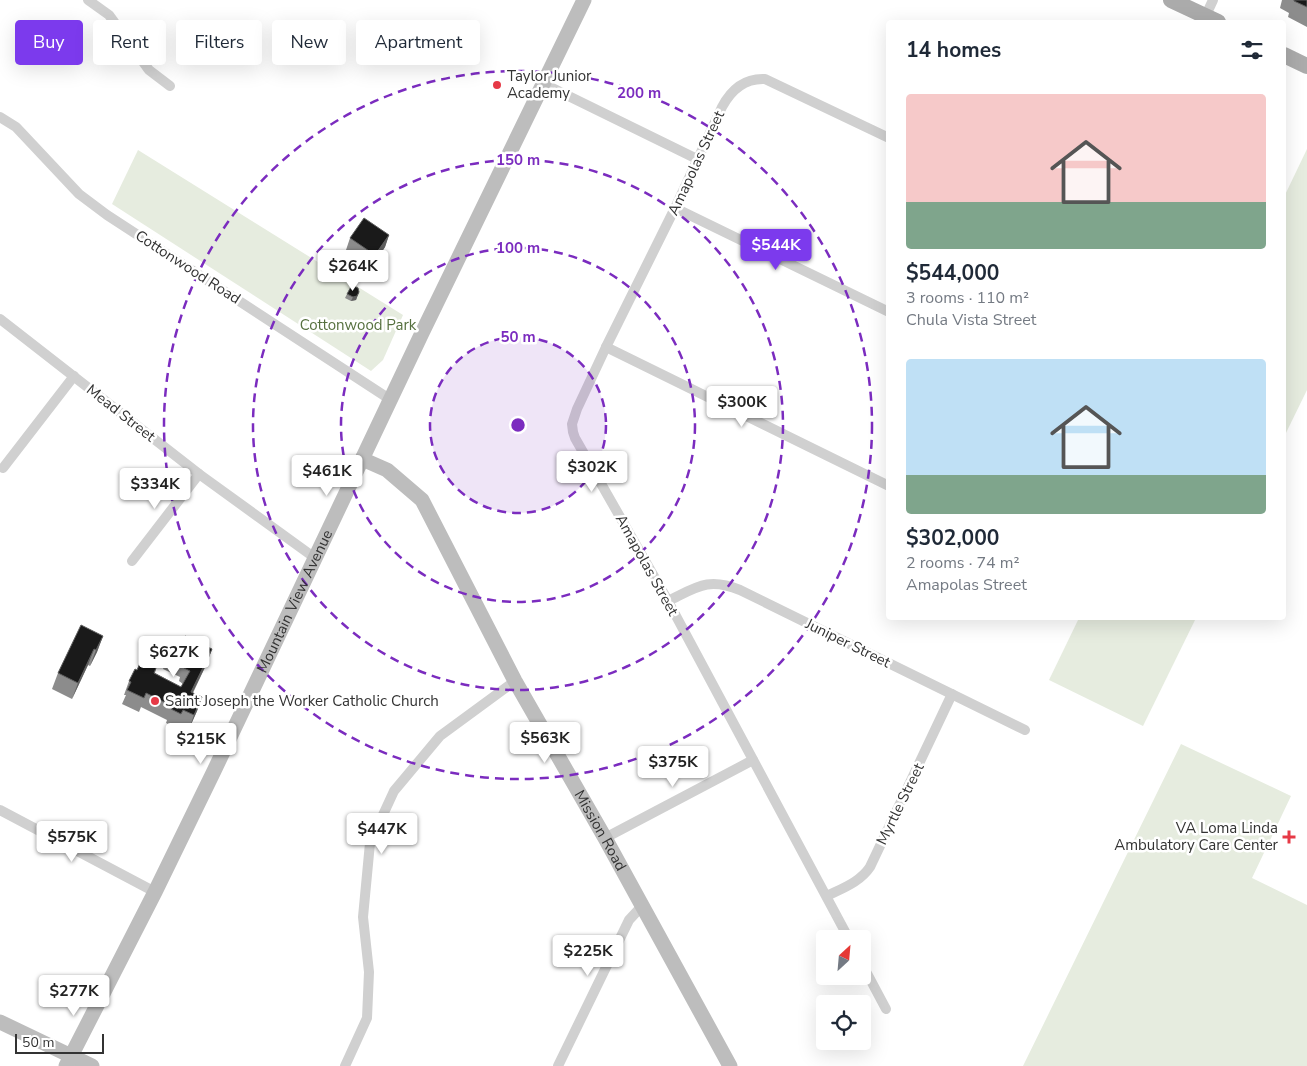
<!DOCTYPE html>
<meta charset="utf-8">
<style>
:root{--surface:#fff;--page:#f6f6f7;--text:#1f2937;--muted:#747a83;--accent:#7c3aed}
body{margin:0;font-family:"Nunito Sans",sans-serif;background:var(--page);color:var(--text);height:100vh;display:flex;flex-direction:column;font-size:19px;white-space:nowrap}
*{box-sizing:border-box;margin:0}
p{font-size:16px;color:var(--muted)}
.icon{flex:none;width:28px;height:28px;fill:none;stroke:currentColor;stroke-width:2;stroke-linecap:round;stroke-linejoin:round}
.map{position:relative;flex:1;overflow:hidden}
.panel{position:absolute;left:886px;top:20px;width:400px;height:600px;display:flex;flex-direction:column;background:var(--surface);border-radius:5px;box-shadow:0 5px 20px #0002}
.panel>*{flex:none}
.guide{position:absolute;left:15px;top:20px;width:475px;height:45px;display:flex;gap:10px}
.needle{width:32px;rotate:26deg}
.controls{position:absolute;left:816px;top:930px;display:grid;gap:10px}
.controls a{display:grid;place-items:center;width:55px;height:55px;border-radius:5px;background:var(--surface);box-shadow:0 5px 20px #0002;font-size:25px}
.scale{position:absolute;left:15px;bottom:12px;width:89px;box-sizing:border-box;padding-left:5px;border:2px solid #333;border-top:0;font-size:14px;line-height:18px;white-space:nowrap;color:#333;-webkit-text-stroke:4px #fff;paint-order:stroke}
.price{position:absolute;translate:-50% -42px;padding:0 11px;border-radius:5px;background:#fff;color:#222;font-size:16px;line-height:32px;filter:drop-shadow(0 1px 2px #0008)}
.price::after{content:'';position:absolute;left:50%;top:30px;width:15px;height:11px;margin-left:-8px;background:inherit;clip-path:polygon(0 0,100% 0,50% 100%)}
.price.active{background:var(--accent);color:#fff}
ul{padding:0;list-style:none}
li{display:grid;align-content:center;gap:10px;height:265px;padding:0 20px}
li span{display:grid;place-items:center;height:155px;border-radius:5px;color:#555}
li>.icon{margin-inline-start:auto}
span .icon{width:90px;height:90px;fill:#fffc;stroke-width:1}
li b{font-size:21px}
h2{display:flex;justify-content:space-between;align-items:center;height:60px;padding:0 20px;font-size:21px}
.chip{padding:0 18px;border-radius:5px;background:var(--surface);box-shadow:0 5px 20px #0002;font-size:18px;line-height:45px}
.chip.active{background:var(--accent);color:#fff}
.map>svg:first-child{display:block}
</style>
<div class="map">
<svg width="1307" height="1066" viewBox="0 0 1307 1066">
<rect width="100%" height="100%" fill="#fff"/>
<!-- green -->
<g fill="#e6ecdf">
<polygon points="1307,149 1307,390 1284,437 1284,197"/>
<polygon points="138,150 403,315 383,360 371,371 112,204"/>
<polygon points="1079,618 1196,618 1143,726 1049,680"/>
<polygon points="1181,744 1291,796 1252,878 1307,905 1307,1066 1023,1066"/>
</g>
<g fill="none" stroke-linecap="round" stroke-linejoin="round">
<!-- street -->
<g stroke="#d0d0d0" stroke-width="10">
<polyline points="88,0 109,15 149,70 170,86"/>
<polyline points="1205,17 1213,0"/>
<polyline points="544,84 697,159"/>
<polyline points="0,117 16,127 79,194 107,215 391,400"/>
<polyline points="675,208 889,312"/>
<polyline points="0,319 199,474 315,558"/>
<polyline points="606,347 889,486"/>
<polyline points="3,468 74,376"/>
<polyline points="132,561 199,474"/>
<path d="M668,601C697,587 708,577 740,590L1025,730"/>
<polyline points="0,810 155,892"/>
<polyline points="605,838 753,760"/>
<path d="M827,896C843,888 860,882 870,867L952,694"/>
<path d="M849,939L668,601L575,438L573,432L572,424L577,409L606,347L675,208L722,107C731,90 745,78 765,79L889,138"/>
<polyline points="862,964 886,1009"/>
<polyline points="345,1066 367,1018 369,972 363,917 370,843 394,791 440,736 515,681"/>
<polyline points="558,1066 629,920 642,906"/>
</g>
<!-- secondary -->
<g stroke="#bdbdbd" stroke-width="15">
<path id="s1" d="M362,459L387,470L422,500L515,681L605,838L730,1066"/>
<polyline points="0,1022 92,1066"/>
<path id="s2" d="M66,1066L155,892L214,771L422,333L584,0"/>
</g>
<!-- primary -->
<g stroke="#ababab" stroke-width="16">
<polyline points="1171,0 1218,22"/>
<polyline points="1284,55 1307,66"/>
</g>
</g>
<!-- wall -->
<g fill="#8c8c8c">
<polygon points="1282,0 1307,0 1307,27 1288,17 1289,13 1280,8"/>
<polygon points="389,235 385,247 371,268 346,250 350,238"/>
<polygon points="359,292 356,300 351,301 345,298 347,294"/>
<polygon points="103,636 97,652 90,666 88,665 72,699 52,689 58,673"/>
<polygon points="180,645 212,649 207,663 193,693 202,697 197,711 189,729 178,724 176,728 166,723 167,720 141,707 139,712 122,704 126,695 124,695 129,681 137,670 156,668 155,673 181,687 183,684 179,681 180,677 163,669 168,655"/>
</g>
<!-- shaded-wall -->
<g fill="#5f5f5f">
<polygon points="389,235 385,247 371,268 375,255"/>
<polygon points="359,292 356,300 351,301 353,297"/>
<polygon points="103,636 97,652 90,666 96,650"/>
<polygon points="94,649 88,665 72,699 78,683"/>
<polygon points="212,649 207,663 186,706 191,692"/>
<polygon points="202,697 197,711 189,729 194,715"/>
</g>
<!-- building -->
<g fill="#1a1a1a" stroke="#5f5f5f">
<polygon points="1294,0 1307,0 1307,7 1294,1"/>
<polygon points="364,218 389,235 375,255 350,238"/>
<polygon points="352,285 358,288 359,292 357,296 353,297 347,294"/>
<polygon points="81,625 103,636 96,650 94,649 78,683 58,673"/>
<polygon points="185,636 212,649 191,692 202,697 194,715 183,710 181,714 171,709 172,706 146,693 144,698 127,690 131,682 129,681 135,669 137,670 141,661 156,668 154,673 181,687 190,671 184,668 186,663 168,655 174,643 180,645"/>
</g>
<!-- distance rings -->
<circle cx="518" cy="425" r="88" fill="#7b2cbf" fill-opacity=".12"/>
<g fill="none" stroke="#7b2cbf" stroke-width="2.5" stroke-dasharray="9 6">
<circle cx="518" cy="425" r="88"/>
<circle cx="518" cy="425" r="177"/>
<circle cx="518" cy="425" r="265"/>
<circle cx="518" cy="425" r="354"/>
</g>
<!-- markers -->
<g fill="#e63946" stroke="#fff" stroke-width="2">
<circle cx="497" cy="85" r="5"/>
<circle cx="155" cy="701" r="5"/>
<path d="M1286.5 829.5h5v5h5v5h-5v5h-5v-5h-5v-5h5z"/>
</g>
<g text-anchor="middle" stroke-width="5" stroke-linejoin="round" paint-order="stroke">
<!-- poi labels -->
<g font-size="15" fill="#333" stroke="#fff" text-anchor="start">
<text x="507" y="81">Taylor Junior<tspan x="507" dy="17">Academy</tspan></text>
<text x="165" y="706">Saint Joseph the Worker Catholic Church</text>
<text x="1278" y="833" text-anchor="end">VA Loma Linda<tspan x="1278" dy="17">Ambulatory Care Center</tspan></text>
</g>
<!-- street labels -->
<g font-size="15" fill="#333" stroke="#fff">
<text transform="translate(696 163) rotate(-65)" y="5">Amapolas Street</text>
<text transform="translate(188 267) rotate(33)" y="5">Cottonwood Road</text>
<text transform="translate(121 413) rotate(38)" y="5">Mead Street</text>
<text transform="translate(647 565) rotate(61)" y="5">Amapolas Street</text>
<text dy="5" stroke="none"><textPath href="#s2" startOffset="518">Mountain View Avenue</textPath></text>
<text transform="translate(848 643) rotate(26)" y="5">Juniper Street</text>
<text transform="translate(900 804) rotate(-64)" y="5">Myrtle Street</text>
<text dy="5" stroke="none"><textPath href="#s1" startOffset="449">Mission Road</textPath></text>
</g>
<!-- park labels -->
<g font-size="15" fill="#56703f" stroke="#fff">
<text x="358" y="330">Cottonwood Park</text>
</g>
</g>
<circle cx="518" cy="425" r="8" fill="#7b2cbf" stroke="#fff" stroke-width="2.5"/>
<g font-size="15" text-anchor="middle" font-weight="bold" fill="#7b2cbf" stroke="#fff" stroke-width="5" stroke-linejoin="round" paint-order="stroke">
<text x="639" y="98">200 m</text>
<text x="518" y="165">150 m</text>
<text x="518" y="253">100 m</text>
<text x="518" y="342">50 m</text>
</g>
</svg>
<div class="controls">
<a><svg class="needle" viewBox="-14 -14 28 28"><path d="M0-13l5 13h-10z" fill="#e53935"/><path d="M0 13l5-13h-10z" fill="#747a83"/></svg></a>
<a><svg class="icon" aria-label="locate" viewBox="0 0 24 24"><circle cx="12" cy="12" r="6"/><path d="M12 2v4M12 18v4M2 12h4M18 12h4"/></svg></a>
</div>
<div class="scale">50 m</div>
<b class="price active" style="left:776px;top:271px">$544K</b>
<b class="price" style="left:353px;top:292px">$264K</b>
<b class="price" style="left:742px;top:428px">$300K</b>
<b class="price" style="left:592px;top:493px">$302K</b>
<b class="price" style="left:327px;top:497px">$461K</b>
<b class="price" style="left:155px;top:510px">$334K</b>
<b class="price" style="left:174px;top:678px">$627K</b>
<b class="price" style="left:545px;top:764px">$563K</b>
<b class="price" style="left:201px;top:765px">$215K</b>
<b class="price" style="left:673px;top:788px">$375K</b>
<b class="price" style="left:382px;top:855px">$447K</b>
<b class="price" style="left:72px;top:863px">$575K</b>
<b class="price" style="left:588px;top:977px">$225K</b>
<b class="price" style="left:74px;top:1017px">$277K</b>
<div class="guide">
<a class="chip active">Buy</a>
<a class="chip">Rent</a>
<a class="chip">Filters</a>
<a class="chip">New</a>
<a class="chip">Apartment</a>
</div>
<section class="panel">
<h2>14 homes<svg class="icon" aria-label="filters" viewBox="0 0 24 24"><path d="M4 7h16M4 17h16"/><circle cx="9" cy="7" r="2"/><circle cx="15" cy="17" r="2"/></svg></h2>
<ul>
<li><span style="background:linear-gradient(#f6c9c9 70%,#7fa58c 0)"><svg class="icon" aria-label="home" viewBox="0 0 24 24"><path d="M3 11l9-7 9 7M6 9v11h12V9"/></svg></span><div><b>$544,000</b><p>3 rooms · 110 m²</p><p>Chula Vista Street</p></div></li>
<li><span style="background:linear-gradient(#bfe0f5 75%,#7fa58c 0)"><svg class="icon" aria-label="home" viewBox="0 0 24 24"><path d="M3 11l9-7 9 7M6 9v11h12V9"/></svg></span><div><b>$302,000</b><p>2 rooms · 74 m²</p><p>Amapolas Street</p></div></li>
</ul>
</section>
</div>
